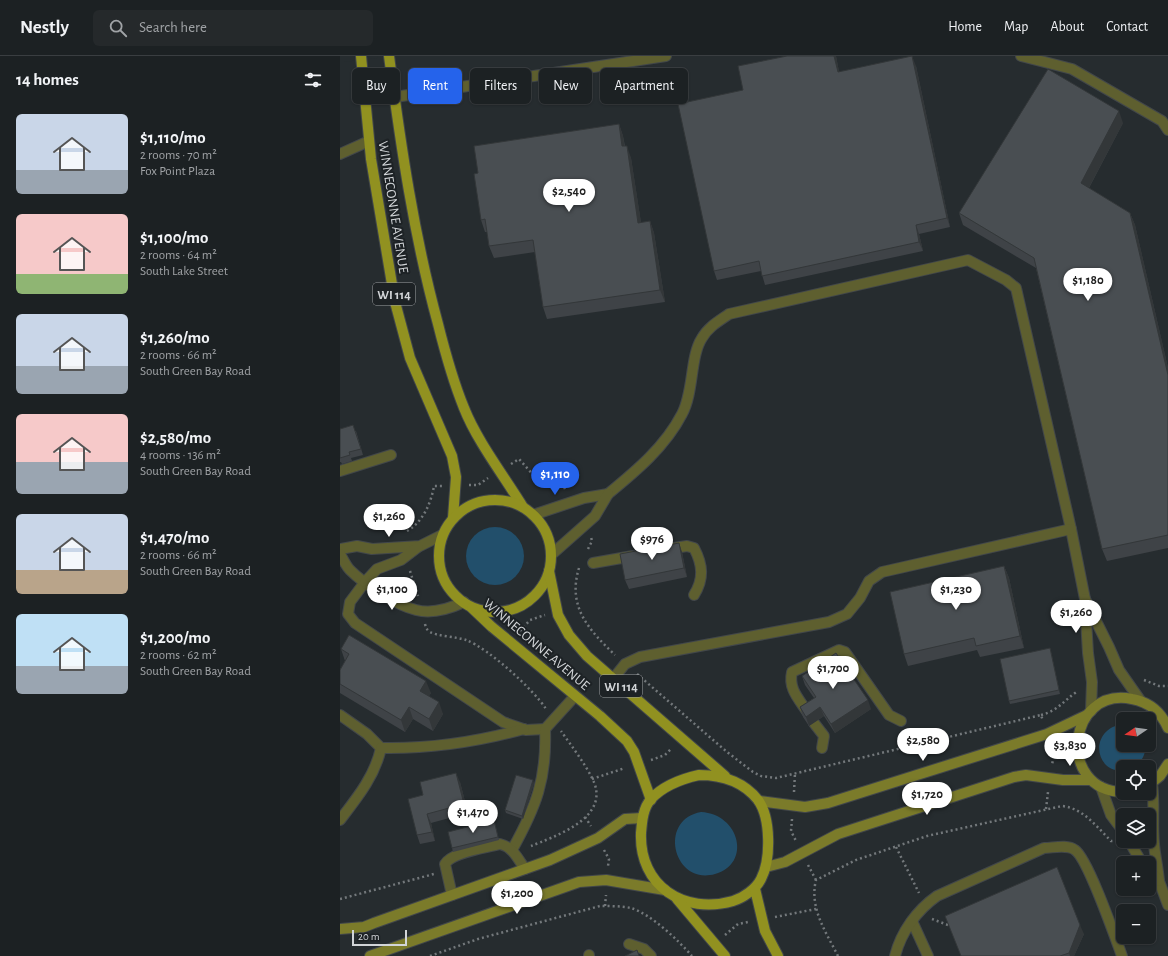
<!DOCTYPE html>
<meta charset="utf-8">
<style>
:root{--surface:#1c2123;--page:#25292b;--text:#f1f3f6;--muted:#a0a3a6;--line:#3a3e41;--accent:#2563eb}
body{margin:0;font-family:"Alegreya Sans",sans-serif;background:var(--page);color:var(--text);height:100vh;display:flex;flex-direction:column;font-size:15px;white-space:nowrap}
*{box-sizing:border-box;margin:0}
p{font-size:13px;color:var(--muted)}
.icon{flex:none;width:22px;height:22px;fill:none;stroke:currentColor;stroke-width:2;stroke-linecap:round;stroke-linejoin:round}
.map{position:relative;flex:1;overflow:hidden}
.side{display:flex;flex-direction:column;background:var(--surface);width:340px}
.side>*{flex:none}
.banner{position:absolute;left:12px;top:12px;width:380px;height:36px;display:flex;gap:8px}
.needle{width:26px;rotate:257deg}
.controls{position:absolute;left:776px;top:656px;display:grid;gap:8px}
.controls a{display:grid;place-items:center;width:40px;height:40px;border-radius:6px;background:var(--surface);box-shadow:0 1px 3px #0004,0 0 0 1px var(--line);font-size:20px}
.scale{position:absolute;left:12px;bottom:10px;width:55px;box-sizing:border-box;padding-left:4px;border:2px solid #d2d5d8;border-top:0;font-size:11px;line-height:14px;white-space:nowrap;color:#d2d5d8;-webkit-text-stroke:3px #1d2225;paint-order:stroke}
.price{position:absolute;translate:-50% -34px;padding:0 9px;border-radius:14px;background:#fff;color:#222;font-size:13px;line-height:26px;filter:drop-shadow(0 1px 2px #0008)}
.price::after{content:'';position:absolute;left:50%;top:24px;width:12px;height:9px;margin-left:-6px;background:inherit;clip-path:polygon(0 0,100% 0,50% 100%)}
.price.active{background:var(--accent);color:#fff}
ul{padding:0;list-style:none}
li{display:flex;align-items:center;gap:12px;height:100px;padding:0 16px}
li span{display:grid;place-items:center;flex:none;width:112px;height:80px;border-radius:6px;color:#555}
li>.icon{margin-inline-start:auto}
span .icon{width:48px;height:48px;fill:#fffc;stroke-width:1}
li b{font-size:17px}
h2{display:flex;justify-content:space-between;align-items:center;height:48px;padding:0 16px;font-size:17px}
.tag{padding:0 14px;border-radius:6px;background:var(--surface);box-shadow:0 1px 3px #0004,0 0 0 1px var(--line);font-size:14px;line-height:36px}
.tag.active{background:var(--accent);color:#fff}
header{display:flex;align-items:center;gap:24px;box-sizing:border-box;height:56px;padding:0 20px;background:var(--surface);border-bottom:1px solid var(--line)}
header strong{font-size:19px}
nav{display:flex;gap:22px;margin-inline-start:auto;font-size:14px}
.search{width:280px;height:36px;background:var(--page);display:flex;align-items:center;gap:10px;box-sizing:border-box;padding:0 14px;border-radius:6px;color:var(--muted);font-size:15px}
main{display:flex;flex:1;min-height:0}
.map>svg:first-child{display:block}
</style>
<header>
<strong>Nestly</strong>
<div class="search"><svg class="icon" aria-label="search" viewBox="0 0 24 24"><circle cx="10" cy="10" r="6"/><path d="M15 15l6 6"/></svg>Search here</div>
<nav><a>Home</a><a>Map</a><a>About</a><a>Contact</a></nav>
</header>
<main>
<section class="side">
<h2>14 homes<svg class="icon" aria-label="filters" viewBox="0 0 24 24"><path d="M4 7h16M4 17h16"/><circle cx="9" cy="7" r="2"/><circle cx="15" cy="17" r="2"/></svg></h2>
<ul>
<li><span style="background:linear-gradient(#c9d6e8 70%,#9aa5b1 0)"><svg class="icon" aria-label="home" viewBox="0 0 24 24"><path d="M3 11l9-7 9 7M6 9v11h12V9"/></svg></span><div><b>$1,110/mo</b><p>2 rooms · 70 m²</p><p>Fox Point Plaza</p></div></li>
<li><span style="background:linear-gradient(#f6c9c9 75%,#8fb573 0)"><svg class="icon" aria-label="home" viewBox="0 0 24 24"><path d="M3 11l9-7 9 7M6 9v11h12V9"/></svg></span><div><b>$1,100/mo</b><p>2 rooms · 64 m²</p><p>South Lake Street</p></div></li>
<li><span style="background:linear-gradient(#c9d6e8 65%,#9aa5b1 0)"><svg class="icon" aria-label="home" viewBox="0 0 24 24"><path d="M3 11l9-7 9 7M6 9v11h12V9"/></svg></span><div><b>$1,260/mo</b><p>2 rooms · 66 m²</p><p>South Green Bay Road</p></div></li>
<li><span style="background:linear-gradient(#f6c9c9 60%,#9aa5b1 0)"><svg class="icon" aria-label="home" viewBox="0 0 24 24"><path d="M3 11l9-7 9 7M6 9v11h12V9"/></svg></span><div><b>$2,580/mo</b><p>4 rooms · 136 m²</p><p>South Green Bay Road</p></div></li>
<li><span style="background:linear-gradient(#c9d6e8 70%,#b9a48a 0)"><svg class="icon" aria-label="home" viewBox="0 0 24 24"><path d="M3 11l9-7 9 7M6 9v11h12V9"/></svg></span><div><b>$1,470/mo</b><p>2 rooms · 66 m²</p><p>South Green Bay Road</p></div></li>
<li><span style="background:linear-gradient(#bfe0f5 65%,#9aa5b1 0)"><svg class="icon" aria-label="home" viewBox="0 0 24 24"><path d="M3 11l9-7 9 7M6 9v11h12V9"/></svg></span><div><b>$1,200/mo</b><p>2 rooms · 62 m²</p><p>South Green Bay Road</p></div></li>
</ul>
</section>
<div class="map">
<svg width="828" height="900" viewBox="0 0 828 900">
<rect width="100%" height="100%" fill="#262c2f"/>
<!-- green -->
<g fill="#224f6b">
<circle cx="155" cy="500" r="29"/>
<path d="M782,668L783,689H805C806,697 803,703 797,709L783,711V715C754,716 749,674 782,668Z"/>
<path d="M361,756C400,758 412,808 375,818C334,830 317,764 361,756Z"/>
</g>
<!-- pier -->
<polygon fill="#262c2f" points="4,0 38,0 37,2 4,6"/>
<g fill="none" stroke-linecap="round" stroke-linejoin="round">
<defs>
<g id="service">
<polyline points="681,0 732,13 822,65 828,74"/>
<polyline points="55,41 326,0"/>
<polyline points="0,98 29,85"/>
<polyline points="0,415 51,399"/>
<path d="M268,438C296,415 325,391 342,358C354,336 350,300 362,282C368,271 379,265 389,258L628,204L666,224L676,232L731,473L745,543"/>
<path d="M328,493L347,490L354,492C363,509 364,523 354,539"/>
<polyline points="253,507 293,500"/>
<polyline points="25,526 10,546 8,558 15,567 163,666 186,674 205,673"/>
<polyline points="273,623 285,608 300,601 489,566 507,558 520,542 529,525 542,516 731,473"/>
<path d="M468,657C459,643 448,633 452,616L499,594L505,596L549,659L561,665"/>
<path d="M0,659L27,678L41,692C35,720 17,742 0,764"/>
<polyline points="474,667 484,680 482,692"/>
<path d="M41,692C90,693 137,686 184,673"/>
<path d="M172,794C196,751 207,723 205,673L235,640"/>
<polyline points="819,825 828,849"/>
<path d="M112,839L105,808C112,796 146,792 160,788C173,791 178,803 185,813"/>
<polyline points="572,865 588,900"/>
<polyline points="289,888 304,893 311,900"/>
<polyline points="249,899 249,900"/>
<path d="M555,900C561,876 577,854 597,840L704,792C713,792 727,788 735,794C748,803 775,881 782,900"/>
</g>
<g id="minor">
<polyline points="193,459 244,442 268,438"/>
<polyline points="211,499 255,460 268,438"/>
<polyline points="745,543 769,591 779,614 800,644"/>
<polyline points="745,547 748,597 752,626 751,655"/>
<path d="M812,727C815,749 812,766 814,788C815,800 818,812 819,825"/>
<polyline points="761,731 771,759 783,775"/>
<polyline points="789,785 802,807"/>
<polyline points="809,814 819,825"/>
</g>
<g id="tertiary">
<polyline points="0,493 17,490 32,493 80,490 102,479"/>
<path d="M0,498C3,503 6,510 10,514C25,529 56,549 76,554C92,558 109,553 124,546"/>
<polyline points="25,526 37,513 61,504 78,491"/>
</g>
<g id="secondary">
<polyline points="809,729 820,720 828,708"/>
<path d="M783,736C716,735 727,630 792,643C809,646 821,656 828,672"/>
<polyline points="419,745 465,751 488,747 707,678 747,659"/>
<polyline points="426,811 445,806 498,778 674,721 686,719 723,724 751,724"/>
<polyline points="0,873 24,871 34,867 210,804 258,782 285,763 302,762"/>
<polyline points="30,900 239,826 266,824 325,834"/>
</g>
<g id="primary">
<polyline points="21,0 31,103 55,246 70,302 112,400 116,421 113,462"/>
<path d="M49,0C61,91 74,180 98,268C105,296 113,325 124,352C137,385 164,420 183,451"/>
<circle cx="155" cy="500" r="56"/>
<polyline points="209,515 218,559 229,579 247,600 385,720"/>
<polyline points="132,552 152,571 260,660 287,685 294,696 311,744"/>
<path d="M359,719C382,719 403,725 418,744C431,762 431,804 421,823C416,833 403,842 393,845C344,859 299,830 301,777C302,765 303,752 311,743C324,729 341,723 359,719Z"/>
<polyline points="415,833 425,875 438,900"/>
<polyline points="337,843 385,900"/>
</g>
</defs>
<!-- service casing -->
<use href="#service" stroke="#42474a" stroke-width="12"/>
<!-- minor casing -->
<use href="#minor" stroke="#42474a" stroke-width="12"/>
<!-- tertiary casing -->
<use href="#tertiary" stroke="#42474a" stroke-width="12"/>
<!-- secondary casing -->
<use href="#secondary" stroke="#42474a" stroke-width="12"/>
<!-- primary casing -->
<use href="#primary" stroke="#42474a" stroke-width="12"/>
<!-- path -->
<g stroke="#73787b" stroke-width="2.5" stroke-dasharray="2 3" stroke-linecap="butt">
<polyline points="171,408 179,403 197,423 224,431 225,433"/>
<polyline points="129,429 138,429 148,422"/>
<path d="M67,475C83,466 91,447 94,430H102"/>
<polyline points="248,493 252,485 251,481"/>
<path d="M239,512C227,551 249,574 275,599"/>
<polyline points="70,515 78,540"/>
<path d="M85,568C86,572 87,574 90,576C97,580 117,581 126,584C148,592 194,634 206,653"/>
<polyline points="180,575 190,564 205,559"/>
<polyline points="297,618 387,696 413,716 421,720 436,722 701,659 703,665"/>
<polyline points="804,624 819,630 828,630"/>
<path d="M701,659C718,655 724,644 738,635"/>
<polyline points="711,691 714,698 712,709"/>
<polyline points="311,704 325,699 332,692"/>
<polyline points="252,723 285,712"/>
<polyline points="454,736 455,717"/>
<polyline points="706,753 708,736"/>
<polyline points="245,761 251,770"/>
<polyline points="452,763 451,775 456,785"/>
<path d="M191,790C213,781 262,765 256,733C254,719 230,688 221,675"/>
<polyline points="556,791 579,837"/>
<polyline points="264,794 269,803 268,810"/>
<polyline points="468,809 476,824"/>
<polyline points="0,843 94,818"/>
<polyline points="265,850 266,839"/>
<polyline points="435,861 476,853"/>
<polyline points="592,863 608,869"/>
<polyline points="385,879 398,868 408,866"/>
<path d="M90,900L138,883L260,850C270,850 282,850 291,852C311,858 339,885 352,900"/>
<path d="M498,900C486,876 469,852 476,824L516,804L587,780L722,750C743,752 757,771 771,785H773"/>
</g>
<!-- service -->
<use href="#service" stroke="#5e5f2f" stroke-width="10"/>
<!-- minor -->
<use href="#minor" stroke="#5e5f2f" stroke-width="10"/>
<!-- tertiary -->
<use href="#tertiary" stroke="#5e5f2f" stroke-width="10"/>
<!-- secondary -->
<use href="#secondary" stroke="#7b7b2a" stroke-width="10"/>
<!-- primary -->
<use href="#primary" stroke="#919120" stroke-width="10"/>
</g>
<!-- wall -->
<g fill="#3f4347">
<polygon points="447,0 496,0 499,16 576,10 610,171 579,178 583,195 425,229 421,215 377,224 374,215 403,34"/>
<polygon points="783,67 749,132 790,157 795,169 828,312 828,492 767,505 762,493 696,212 623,169 619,157"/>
<polygon points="279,68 283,80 285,90 291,102 301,167 310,165 314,177 325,246 207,263 203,251 195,196 154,202 149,190 147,176 145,176 141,164 138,117"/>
<polygon points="0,373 16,375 23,399 11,402 12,405 2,408 1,406 0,406"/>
<polygon points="342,496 347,521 289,533 285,524"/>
<polygon points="664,510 669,522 684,592 640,601 637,594 568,610 564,598"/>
<polygon points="710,592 720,638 670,648 669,645"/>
<polygon points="1,593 91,637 89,640 103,658 93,675 73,663 65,676 0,637 0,614 5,605"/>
<polygon points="462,620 531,653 495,677 484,660 469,670 463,661 460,651 474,642 465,629"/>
<polygon points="120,726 128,757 91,767 95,785 80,788 77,779 83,739"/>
<polygon points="194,727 183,763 166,757 165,754"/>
<polygon points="154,764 159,784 113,796 112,792"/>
<polygon points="605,860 744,878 734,900 621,900"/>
</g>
<!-- shaded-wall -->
<g fill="#333739">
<polygon points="494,0 496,0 501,25 498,16"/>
<polygon points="572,0 576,10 610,171 607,162"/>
<polygon points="779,55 783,67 745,139 741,127"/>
<polygon points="279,68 283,80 286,102 282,90"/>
<polygon points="287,90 291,102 303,179 298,167"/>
<polygon points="790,157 795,169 828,312 828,319"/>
<polygon points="310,165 314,177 325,246 320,234"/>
<polygon points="576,169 579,178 583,195 579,186"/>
<polygon points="339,487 342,496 347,521 344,512"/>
<polygon points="664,510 669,522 684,592 680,580"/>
<polygon points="710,592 711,595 720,638 719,634"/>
<polygon points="86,625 91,637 85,647 80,635"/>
<polygon points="528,644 531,653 495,677 491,668"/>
<polygon points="99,646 103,658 93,675 89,663"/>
<polygon points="69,651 73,663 65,676 61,664"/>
<polygon points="480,651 484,660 469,670 466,661"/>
<polygon points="116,717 120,726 128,757 124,748"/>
<polygon points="193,724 194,727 183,763 182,760"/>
<polygon points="87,758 91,767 95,785 92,776"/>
<polygon points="740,869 744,878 734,900 730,900 729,897"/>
</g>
<!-- building -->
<g fill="#494e52" stroke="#333739">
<polygon points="447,0 494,0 498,16 572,0 607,162 576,169 579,186 422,220 419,205 374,215 338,48 403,34 398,10"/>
<polygon points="708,13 779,55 741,127 790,157 828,319 828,479 762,493 694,202 619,157"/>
<polygon points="279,68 282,90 287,90 298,167 310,165 320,234 203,251 193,184 149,190 145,163 141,164 134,118 138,117 134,90"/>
<polygon points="13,369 21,393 9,396 10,399 0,402 0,373"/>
<polygon points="339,487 344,512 285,524 280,498"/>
<polygon points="664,510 680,580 636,590 634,582 564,598 550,536"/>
<polygon points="9,579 86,625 80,635 99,646 89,663 69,651 61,664 0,628 0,614 9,598 1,593"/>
<polygon points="710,592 719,634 669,645 660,603"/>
<polygon points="496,597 528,644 491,668 480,651 466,661 460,651 476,641 462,620"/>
<polygon points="116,717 124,748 87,758 92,776 77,779 68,743 83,739 80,726"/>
<polygon points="176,719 193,724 182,760 165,754"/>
<polygon points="154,764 158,781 112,792 108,776"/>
<polygon points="717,811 740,869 729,897 720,900 621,900 605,860"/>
<polygon points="297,894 299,900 285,900"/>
</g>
<g text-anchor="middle" stroke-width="4" stroke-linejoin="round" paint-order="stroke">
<!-- shield labels -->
<g fill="#1d2225" stroke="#9c9fa2" stroke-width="1">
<rect x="33" y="227" width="42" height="22" rx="3"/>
<rect x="260" y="619" width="42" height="22" rx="3"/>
</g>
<g font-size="13" font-weight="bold" fill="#d2d5d8">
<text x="54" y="243">WI 114</text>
<text x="281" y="635">WI 114</text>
</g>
<!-- street labels -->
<g font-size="14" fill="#d2d5d8" stroke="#1d2225">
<text transform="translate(54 151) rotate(81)" y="5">WINNECONNE AVENUE</text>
<text transform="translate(197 588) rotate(40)" y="5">WINNECONNE AVENUE</text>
</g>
</g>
</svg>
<div class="controls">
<a><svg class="needle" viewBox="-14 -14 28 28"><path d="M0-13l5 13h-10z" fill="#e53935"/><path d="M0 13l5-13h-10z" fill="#a0a3a6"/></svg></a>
<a><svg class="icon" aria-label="locate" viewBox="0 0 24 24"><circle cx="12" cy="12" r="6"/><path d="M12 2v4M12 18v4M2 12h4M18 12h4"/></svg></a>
<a><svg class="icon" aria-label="layers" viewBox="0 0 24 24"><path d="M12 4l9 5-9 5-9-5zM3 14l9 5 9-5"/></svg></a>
<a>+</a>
<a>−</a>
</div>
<div class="scale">20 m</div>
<b class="price" style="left:229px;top:157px">$2,540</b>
<b class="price" style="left:748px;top:246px">$1,180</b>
<b class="price active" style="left:215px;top:440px">$1,110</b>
<b class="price" style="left:49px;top:482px">$1,260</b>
<b class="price" style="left:312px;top:505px">$976</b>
<b class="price" style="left:52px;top:555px">$1,100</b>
<b class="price" style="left:616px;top:555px">$1,230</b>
<b class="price" style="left:736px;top:578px">$1,260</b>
<b class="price" style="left:493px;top:634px">$1,700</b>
<b class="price" style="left:583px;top:706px">$2,580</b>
<b class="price" style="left:730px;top:711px">$3,830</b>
<b class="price" style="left:587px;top:760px">$1,720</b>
<b class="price" style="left:133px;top:778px">$1,470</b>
<b class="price" style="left:177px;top:859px">$1,200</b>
<div class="banner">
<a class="tag">Buy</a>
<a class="tag active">Rent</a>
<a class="tag">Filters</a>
<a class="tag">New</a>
<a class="tag">Apartment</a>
</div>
</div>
</main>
